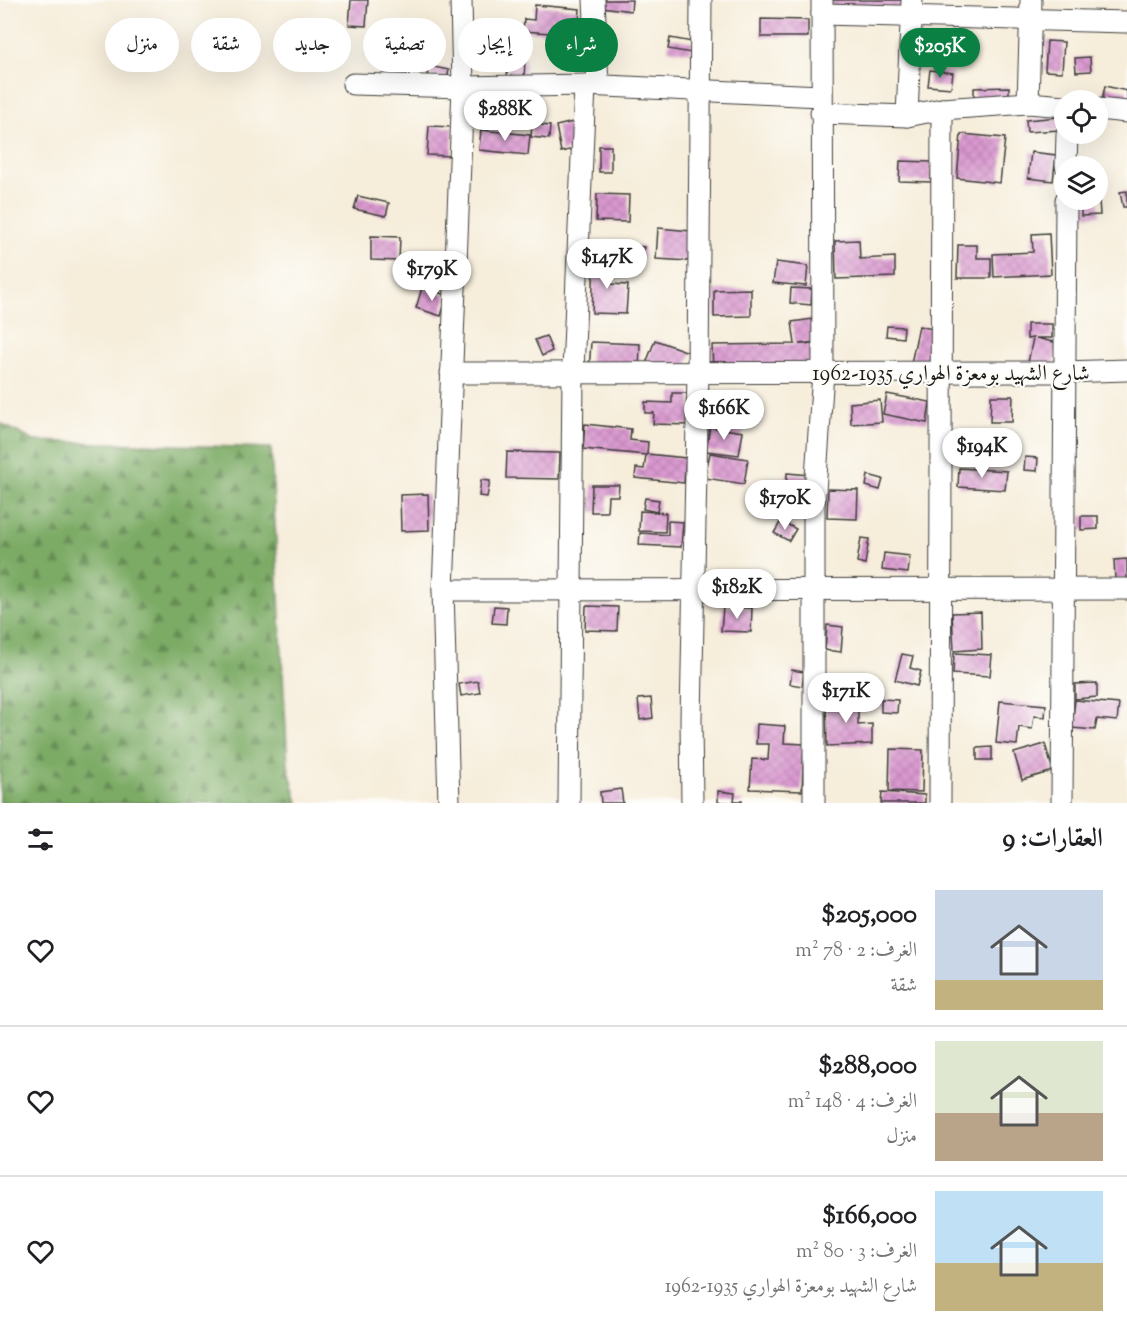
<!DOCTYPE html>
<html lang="ar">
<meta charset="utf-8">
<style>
:root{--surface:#fff;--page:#f6f6f6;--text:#202124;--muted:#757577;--line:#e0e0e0;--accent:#0b8043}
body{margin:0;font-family:"Sorts Mill Goudy",Amiri,serif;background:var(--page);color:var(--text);direction:rtl;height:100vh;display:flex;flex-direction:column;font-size:22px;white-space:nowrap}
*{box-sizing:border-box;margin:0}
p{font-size:20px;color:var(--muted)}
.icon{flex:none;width:33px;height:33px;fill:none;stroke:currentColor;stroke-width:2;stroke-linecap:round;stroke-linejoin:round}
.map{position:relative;height:803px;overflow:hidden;direction:ltr}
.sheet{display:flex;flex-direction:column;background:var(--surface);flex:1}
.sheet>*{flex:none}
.banner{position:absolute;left:18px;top:18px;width:600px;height:54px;direction:rtl;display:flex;gap:12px}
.buttons{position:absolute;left:1054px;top:90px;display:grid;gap:12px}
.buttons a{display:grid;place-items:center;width:54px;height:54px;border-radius:50%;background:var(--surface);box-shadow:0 6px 24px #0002;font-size:30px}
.price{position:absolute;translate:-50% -51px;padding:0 14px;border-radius:21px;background:#fff;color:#222;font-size:20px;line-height:39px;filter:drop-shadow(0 2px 3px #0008)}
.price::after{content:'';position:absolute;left:50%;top:36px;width:18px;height:14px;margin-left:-9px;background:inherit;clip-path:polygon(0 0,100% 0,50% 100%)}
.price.on{background:var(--accent);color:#fff}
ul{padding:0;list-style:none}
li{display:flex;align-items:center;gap:18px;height:150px;padding:0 24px}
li+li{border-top:2px solid var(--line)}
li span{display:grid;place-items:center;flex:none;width:168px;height:120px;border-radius:0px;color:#555}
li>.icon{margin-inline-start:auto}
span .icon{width:72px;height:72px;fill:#fffc;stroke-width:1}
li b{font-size:26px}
h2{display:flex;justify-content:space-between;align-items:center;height:72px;padding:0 24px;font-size:26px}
.tag{padding:0 21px;border-radius:27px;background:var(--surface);box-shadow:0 6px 24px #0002;font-size:21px;line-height:54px}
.tag.on{background:var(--accent);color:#fff}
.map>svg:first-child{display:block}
</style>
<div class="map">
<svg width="1127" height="803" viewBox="0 0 1127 803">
<defs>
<pattern id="forest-firs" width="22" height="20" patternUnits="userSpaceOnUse" patternTransform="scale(1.5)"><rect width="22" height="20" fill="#7bab65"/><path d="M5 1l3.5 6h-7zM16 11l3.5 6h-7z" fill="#648a52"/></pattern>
<pattern id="building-cross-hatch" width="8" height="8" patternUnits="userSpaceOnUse" patternTransform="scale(1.5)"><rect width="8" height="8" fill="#da99d0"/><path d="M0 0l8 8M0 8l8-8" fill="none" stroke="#ba83b2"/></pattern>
</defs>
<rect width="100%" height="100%" fill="#fdfcf7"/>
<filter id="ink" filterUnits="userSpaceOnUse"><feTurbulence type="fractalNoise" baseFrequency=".0167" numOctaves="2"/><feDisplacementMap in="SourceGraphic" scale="12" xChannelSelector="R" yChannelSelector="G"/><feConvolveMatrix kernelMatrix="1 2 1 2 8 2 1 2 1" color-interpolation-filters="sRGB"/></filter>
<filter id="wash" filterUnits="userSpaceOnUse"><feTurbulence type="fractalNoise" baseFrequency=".008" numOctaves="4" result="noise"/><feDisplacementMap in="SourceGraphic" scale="24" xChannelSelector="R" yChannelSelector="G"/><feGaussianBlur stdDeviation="1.35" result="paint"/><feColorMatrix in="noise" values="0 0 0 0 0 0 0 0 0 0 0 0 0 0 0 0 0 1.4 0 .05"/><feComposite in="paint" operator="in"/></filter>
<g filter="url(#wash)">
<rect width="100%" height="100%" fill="#f6edda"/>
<!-- forest -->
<polygon fill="url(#forest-firs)" stroke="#4c6440" stroke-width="1.5" points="0,423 34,441 271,448 288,766 298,803 0,803"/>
<g id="blocks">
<!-- building -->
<g fill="url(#building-cross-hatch)">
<polygon points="351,0 368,0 366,26 349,25"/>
<polygon points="603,0 632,0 631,11 602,7"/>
<polygon points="831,0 905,0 904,16 831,12"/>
<polygon points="535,5 580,9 578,35 523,31 524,19 534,20"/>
<polygon points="761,19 808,20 808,37 761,37"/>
<polygon points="670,38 693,42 691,53 668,49"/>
<polygon points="1047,41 1064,42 1062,72 1045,71"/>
<polygon points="508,56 525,57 524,82 507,82"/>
<polygon points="1090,57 1091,71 1076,72 1075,58"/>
<polygon points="429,66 449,70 447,79 427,75"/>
<polygon points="930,70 953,73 951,88 928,86"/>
<polygon points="1105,86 1127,91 1127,110 1101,105"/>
<polygon points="1009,87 1009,99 974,100 974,88"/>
<polygon points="1059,117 1060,130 1027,132 1026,120"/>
<polygon points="573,122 578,148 561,152 556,126"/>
<polygon points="532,124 550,126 549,139 531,137"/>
<polygon points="429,126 453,127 452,156 427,155"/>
<polygon points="481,130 530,135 528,155 479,150"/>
<polygon points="961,134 1005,138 1000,183 957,178"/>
<rect x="599" y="146" width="12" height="26"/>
<polygon points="1031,152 1056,155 1053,181 1028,178"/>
<polygon points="900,161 932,162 931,182 899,181"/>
<polygon points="1127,191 1127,207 1123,207 1120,192"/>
<polygon points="597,194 629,195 628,222 596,221"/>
<polygon points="358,196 389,203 386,216 354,209"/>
<polygon points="1081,200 1099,200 1100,215 1081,216"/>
<polygon points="658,228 691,231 689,261 656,259"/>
<polygon points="1049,233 1051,274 994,277 993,254 1033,252 1032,234"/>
<polygon points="371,236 400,237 399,261 371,260"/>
<polygon points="859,240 860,259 895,257 895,277 836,279 835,241"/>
<polygon points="592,242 644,247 643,259 591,254"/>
<polygon points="958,245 977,245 977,258 991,258 991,278 957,278"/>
<polygon points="594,258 612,259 611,284 628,285 626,314 592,313"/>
<polygon points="619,259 633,260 633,270 619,269"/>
<polygon points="776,262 808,266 806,286 773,283"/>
<polygon points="422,288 447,295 441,316 416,308"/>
<polygon points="791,288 812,289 811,305 790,303"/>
<polygon points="751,289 751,316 714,317 714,290"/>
<polygon points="813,319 816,342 799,344 813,344 813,375 713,375 712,345 795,344 792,322"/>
<polygon points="1027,324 1052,324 1052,338 1036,338 1058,343 1052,373 1027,368 1033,338 1027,339"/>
<polygon points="887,326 904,327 903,338 886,336"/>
<polygon points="919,326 937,330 928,372 910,368"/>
<polygon points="546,336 552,351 542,356 535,340"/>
<polygon points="655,340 691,353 682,379 645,366"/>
<polygon points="591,342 640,344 639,374 589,371"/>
<polygon points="672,393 691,393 691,425 653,424 654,413 645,413 645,402 672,403"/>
<polygon points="887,394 930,402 927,423 883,414"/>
<polygon points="991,396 1013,396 1012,422 990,422"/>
<polygon points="732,397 754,397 754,410 732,409"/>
<polygon points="880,400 882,422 851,424 850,403"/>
<polygon points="585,424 631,429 630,440 648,442 647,454 686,458 684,483 635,478 636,468 644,469 646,455 583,449"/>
<polygon points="710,427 743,432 739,455 706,451"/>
<polygon points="507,452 560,453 559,479 506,478"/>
<polygon points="710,453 748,459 744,484 705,478"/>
<polygon points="1025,457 1038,458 1037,471 1024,470"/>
<polygon points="959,468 1007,471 1005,490 958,487"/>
<polygon points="787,473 810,475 808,496 786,494"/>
<polygon points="868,475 883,479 880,490 866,486"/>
<polygon points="481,480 490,481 487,497 479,496"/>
<polygon points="592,485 619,485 618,496 608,496 607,512 591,512"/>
<polygon points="828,489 858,490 857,519 827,518"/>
<polygon points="428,494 429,530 401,531 400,495"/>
<polygon points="645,498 659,500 657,512 643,509"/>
<polygon points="640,511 666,513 665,532 639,531"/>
<polygon points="1081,516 1098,516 1098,529 1081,530"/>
<polygon points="668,521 683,522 681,547 639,545 640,533 668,535"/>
<polygon points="781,521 796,529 789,541 774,533"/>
<polygon points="861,538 869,539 865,564 857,562"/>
<polygon points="884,553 910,556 908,573 882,570"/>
<polygon points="1127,559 1127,579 1115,579 1114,560"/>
<polygon points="494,606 507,607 506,624 492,623"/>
<polygon points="586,606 618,607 617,631 585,630"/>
<polygon points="723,607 752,608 751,632 721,631"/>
<polygon points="981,612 982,649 954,651 952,613"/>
<polygon points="827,625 843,627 841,652 825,650"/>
<polygon points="954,653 992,655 990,676 953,674"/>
<polygon points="902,654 913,656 910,668 921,671 917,686 895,680"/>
<polygon points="792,670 804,672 802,686 790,684"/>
<polygon points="478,681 480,693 461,696 459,684"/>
<polygon points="1097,683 1097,697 1075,699 1075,684"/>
<polygon points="651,698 653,718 640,720 638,699"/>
<polygon points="858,699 858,725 872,724 872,744 827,746 826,700"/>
<polygon points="881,699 898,700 897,713 881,712"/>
<polygon points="1075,700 1119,704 1117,721 1097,719 1095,730 1072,728"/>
<polygon points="1000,701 1046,705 1045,717 1034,716 1032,729 1019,727 1017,745 996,743"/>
<polygon points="757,724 785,726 784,743 804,744 802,791 750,789 752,759 768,760 769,744 756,744"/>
<polygon points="1045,744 1053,771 1022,780 1014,753"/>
<polygon points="992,747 992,760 977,760 977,748"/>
<polygon points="890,749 923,750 922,792 889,791"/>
<polygon points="621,789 623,803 601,803 600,792"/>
<polygon points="718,791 735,793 734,801 742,801 742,803 718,802"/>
<polygon points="882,792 925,795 925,803 881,803"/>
</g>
</g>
</g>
<g filter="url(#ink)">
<use href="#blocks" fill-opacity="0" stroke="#3d3b38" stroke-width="1.5"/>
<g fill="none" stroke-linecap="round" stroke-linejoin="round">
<defs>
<g id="minor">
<polyline points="594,0 598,85"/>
<polyline points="822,14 1127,22"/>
<polyline points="353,84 463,87 585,85 821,96"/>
<polyline points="1028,103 1031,0"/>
<polyline points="1098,109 1127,112"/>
<polyline points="821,113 907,116 942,109 1028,103 1065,106"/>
<polyline points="907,116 912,0"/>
<polyline points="1066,166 1067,134"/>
<polyline points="451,373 1064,372 1127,370"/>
<polyline points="443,590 1127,589"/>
<polyline points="449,803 443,590 463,87 461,0"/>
<polyline points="569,803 573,372 585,85"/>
<polyline points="692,803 691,719 698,372 701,0"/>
<polyline points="814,803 814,507 823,372 822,0"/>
<polyline points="940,803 942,109"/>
<polyline points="1062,803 1066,200"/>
</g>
</defs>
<!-- minor casing -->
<use href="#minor" stroke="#3d3b38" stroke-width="23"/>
<!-- minor -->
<use href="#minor" stroke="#fff" stroke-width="21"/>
</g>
</g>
<g text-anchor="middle" stroke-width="4.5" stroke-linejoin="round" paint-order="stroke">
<!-- street labels -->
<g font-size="22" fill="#1c1c1c" stroke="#fdfcf7">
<text x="951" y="380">شارع الشهيد بومعزة الهواري 1935-1962</text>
</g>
</g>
</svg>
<div class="buttons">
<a><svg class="icon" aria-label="locate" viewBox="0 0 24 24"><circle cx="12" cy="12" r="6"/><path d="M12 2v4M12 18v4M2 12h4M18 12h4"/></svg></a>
<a><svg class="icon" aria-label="layers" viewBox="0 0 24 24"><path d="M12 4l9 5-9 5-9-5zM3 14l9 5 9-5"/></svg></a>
</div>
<b class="price on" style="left:940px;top:79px">$205K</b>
<b class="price" style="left:505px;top:142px">$288K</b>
<b class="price" style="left:607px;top:290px">$147K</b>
<b class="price" style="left:432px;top:302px">$179K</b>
<b class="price" style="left:724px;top:441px">$166K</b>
<b class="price" style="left:982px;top:479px">$194K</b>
<b class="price" style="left:785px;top:531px">$170K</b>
<b class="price" style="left:737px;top:620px">$182K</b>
<b class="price" style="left:846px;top:724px">$171K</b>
<div class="banner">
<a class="tag on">شراء</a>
<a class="tag">إيجار</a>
<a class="tag">تصفية</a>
<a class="tag">جديد</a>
<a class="tag">شقة</a>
<a class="tag">منزل</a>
</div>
</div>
<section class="sheet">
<h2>العقارات: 9<svg class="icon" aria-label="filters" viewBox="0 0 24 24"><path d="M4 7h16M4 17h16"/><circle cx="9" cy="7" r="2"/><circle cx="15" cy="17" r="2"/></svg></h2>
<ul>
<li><span style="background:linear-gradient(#c9d6e8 75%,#c2b280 0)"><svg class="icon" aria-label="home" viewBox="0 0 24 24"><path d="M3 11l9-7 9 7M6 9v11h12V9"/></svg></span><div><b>$205,000</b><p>الغرف: 2 · 78 m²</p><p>شقة</p></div><svg class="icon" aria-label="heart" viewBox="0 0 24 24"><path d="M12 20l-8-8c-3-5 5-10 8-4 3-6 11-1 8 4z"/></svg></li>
<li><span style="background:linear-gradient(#dfe7d0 60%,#b9a48a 0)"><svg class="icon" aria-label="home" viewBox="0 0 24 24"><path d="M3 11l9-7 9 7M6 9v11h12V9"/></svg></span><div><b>$288,000</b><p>الغرف: 4 · 148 m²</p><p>منزل</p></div><svg class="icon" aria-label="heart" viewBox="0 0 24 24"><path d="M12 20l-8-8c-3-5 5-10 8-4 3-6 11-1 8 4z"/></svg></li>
<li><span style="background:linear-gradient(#bfe0f5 60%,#c2b280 0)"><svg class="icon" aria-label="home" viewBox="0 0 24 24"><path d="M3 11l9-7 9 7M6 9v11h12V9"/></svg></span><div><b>$166,000</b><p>الغرف: 3 · 80 m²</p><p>شارع الشهيد بومعزة الهواري 1935-1962</p></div><svg class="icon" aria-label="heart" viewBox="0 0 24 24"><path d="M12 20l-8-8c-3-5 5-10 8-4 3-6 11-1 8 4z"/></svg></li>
</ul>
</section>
